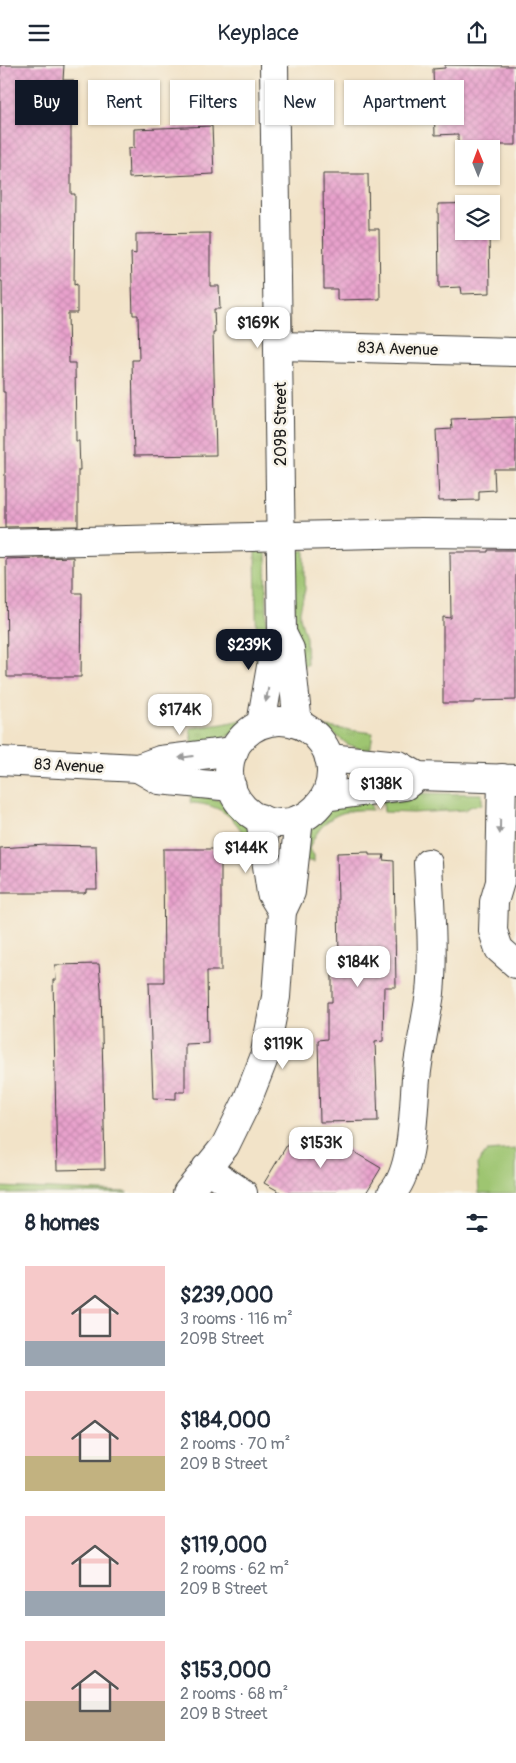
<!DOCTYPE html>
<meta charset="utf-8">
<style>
:root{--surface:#fff;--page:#f6f6f7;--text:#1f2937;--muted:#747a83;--accent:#111827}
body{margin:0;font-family:Pangolin,sans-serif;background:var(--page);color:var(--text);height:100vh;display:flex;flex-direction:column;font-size:19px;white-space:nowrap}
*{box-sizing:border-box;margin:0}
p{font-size:16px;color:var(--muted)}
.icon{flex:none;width:28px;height:28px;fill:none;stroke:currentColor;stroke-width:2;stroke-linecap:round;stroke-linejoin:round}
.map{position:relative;height:1128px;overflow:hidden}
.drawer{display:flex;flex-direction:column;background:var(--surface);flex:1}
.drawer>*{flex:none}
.banner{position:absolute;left:15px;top:15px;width:486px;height:45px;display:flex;gap:10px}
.needle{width:32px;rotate:359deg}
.buttons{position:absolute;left:455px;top:75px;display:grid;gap:10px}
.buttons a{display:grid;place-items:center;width:45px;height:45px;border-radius:0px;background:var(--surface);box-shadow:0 1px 4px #0004;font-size:25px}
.price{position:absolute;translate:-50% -42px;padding:0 11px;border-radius:10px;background:#fff;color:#222;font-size:16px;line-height:32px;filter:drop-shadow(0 1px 2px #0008)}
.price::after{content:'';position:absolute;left:50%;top:30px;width:15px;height:11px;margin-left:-8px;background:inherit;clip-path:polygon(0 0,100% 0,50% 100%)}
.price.on{background:var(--accent);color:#fff}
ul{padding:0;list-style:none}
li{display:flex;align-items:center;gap:15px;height:125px;padding:0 25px}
li span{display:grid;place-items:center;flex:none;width:140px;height:100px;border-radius:0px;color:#555}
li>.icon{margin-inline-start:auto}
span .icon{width:60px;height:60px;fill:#fffc;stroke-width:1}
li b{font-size:21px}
h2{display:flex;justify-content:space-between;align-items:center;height:60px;padding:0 25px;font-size:21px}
.tag{padding:0 18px;border-radius:0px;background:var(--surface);box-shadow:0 1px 4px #0004;font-size:18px;line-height:45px}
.tag.on{background:var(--accent);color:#fff}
header{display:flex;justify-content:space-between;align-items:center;height:65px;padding:0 25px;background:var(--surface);font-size:22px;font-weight:600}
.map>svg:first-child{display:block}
</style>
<header><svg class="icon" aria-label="menu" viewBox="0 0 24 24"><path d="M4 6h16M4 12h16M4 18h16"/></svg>Keyplace<svg class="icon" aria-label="share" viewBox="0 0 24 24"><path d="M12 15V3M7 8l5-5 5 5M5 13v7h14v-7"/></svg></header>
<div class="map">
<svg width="516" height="1128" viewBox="0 0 516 1128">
<defs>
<pattern id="grass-tufts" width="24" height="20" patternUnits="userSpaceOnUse" patternTransform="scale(1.25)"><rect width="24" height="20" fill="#9ec571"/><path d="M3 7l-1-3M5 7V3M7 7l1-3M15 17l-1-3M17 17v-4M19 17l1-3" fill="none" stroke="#88a961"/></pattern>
<pattern id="building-cross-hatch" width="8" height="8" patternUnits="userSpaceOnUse" patternTransform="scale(1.25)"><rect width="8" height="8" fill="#e8a1cc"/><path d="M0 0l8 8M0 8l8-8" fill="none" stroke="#c68aaf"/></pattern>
</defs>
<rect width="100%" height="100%" fill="#f7f3e8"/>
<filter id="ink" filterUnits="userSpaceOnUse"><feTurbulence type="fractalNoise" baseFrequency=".02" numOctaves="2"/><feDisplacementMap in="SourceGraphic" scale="10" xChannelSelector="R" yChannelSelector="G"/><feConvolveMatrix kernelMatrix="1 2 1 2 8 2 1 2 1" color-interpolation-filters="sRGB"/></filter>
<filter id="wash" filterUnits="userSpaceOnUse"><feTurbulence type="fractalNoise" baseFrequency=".0096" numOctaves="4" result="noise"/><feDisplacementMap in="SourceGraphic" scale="20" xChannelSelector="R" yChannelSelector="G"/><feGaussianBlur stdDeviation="1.12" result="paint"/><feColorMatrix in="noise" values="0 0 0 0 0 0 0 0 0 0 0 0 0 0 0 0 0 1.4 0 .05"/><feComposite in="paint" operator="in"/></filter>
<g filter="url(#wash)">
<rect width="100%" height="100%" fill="#f2e3c8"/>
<!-- grass -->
<g fill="url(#grass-tufts)" stroke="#5d7046">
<polygon points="305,485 305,525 300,546 300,552 306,572 307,600 301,601 296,572 293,488"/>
<polygon points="255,486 266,488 267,550 263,602 257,601"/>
<path d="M241,655H248C234,673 214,677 193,682L190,663L223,659Z"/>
<polygon points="326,662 373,668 370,687 347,679"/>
<path d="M191,728C213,732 238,739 248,761C252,772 255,785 258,796L248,798L247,789L251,787C240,756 224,739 190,738Z"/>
<polygon points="409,728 482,729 482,740 472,741 465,745 412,748 384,747 382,730"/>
<path d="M369,732L372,745C339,743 321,754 309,784L314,790V797L303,795C306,785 307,774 311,764C320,740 347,737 369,732Z"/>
<polygon points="0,1122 127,1127 127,1128 0,1128"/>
</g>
<!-- park -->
<polygon fill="#9ec571" stroke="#5d7046" points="516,1084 516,1128 479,1128 477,1099 487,1086"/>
<g id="blocks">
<!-- building -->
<g fill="url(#building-cross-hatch)">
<polygon points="0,0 64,0 63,15 73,15 73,44 71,44 71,129 75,129 74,220 77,219 77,248 68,248 69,298 75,298 76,376 79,376 80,405 78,405 78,461 5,462 5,327 3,327 2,216 0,216"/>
<polygon points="445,0 516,1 516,80 488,80 488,84 458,84 458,69 435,70 433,4 445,3"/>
<polygon points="212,61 214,109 129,113 128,84 134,83 134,64"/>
<polygon points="323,109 368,109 369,164 379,164 380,234 337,235 337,224 324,224"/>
<polygon points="489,138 464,139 464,166 489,166 490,228 462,229 461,222 439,223 438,139"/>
<polygon points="210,168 210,221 219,221 220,244 214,244 215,268 213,268 216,390 134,391 132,295 139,295 138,250 133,250 131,188 136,189 136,169"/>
<polygon points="516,352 516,404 494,404 495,425 479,426 479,435 439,436 436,365 452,364 451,354"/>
<polygon points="488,485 516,485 516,635 474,636 474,638 443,638 443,552 451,553 450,487 488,487"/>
<polygon points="73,492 73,528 82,528 81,612 7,612 6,494"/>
<polygon points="46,780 96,781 97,824 86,824 86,827 84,828 0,828 0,783"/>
<polygon points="163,784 221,784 221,906 207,906 208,978 185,979 185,1027 176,1027 176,1034 153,1033 149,917 164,917"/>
<polygon points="369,787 369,790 384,790 383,795 394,796 396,922 384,922 383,976 375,977 378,1056 320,1057 318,975 327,974 327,937 332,937 332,890 339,890 337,788"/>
<polygon points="99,899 101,923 105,1104 57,1105 53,915 56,915 55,900"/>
<polygon points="295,1067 320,1082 320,1067 381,1103 366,1128 282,1128 264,1118"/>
</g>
</g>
</g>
<g filter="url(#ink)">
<use href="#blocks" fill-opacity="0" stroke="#3c3a36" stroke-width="1"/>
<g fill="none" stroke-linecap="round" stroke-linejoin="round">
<defs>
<g id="minor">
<polyline points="274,0 282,568 290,584 298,659"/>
<polyline points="279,281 516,287"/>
<polyline points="0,478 421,468 516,469"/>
<circle cx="280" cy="707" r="51"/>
<polyline points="261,659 274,584 282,568"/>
<polyline points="329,693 399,700 418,711 516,714"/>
<polyline points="0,696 138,703 160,695 234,686"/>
<polyline points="138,703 159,715 232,722"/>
<polyline points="502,713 500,817 494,837 493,866 499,884 516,899"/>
<polyline points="325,732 405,721 418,711"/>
<polyline points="260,753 271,828 282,846"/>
<polyline points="206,1103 243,1128"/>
<polyline points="187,1128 225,1081 247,1036 264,993 276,932 282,846 291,827 299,754"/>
<path d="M392,1128C414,1104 413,1046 416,1014C419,985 426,957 430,928C434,885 430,841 428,798"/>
</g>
</defs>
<!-- minor casing -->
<use href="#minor" stroke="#3c3a36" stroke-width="30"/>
<!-- minor -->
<use href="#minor" stroke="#fff" stroke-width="28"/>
</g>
<!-- one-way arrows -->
<defs><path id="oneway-solid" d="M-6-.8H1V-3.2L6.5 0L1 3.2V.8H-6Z" transform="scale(1.25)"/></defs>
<g fill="#999">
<use href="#oneway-solid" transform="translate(267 630) rotate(100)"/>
<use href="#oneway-solid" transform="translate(186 692) rotate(173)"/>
<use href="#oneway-solid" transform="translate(500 762) rotate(91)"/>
</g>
</g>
<g text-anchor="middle" stroke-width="5" stroke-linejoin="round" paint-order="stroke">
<!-- street labels -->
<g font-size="16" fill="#1c1c1c" stroke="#f7f3e8">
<text transform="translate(398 283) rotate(2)" y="6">83A Avenue</text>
<text transform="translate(280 359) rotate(-90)" y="6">209B Street</text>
<text transform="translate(69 700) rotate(3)" y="6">83 Avenue</text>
</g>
</g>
</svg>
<div class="buttons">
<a><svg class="needle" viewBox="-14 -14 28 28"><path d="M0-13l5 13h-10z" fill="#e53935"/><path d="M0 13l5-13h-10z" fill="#747a83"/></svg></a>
<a><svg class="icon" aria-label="layers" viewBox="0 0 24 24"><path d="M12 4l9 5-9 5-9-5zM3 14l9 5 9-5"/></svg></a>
</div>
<b class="price" style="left:258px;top:284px">$169K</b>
<b class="price on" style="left:249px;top:606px">$239K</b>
<b class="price" style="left:180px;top:671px">$174K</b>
<b class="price" style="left:381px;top:745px">$138K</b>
<b class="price" style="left:246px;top:809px">$144K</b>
<b class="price" style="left:358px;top:923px">$184K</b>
<b class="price" style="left:283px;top:1005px">$119K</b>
<b class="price" style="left:321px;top:1104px">$153K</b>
<div class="banner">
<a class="tag on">Buy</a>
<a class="tag">Rent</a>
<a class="tag">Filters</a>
<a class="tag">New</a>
<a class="tag">Apartment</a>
</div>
</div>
<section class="drawer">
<h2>8 homes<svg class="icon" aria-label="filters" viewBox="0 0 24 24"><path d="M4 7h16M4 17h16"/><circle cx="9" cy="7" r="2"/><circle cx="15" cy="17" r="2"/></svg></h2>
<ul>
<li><span style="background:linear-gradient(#f6c9c9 75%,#9aa5b1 0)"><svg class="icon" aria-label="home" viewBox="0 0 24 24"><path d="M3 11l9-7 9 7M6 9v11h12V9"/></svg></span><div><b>$239,000</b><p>3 rooms · 116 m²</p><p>209B Street</p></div></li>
<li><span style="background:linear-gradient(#f6c9c9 65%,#c2b280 0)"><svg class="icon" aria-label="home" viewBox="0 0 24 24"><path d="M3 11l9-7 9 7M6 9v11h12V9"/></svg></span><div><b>$184,000</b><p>2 rooms · 70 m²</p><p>209 B Street</p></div></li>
<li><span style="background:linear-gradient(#f6c9c9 75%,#9aa5b1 0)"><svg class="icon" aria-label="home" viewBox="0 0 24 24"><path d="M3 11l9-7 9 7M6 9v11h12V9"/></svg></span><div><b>$119,000</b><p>2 rooms · 62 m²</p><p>209 B Street</p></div></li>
<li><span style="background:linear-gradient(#f6c9c9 60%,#b9a48a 0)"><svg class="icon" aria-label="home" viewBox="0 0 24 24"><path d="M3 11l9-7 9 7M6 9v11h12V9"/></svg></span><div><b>$153,000</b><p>2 rooms · 68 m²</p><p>209 B Street</p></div></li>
</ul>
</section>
